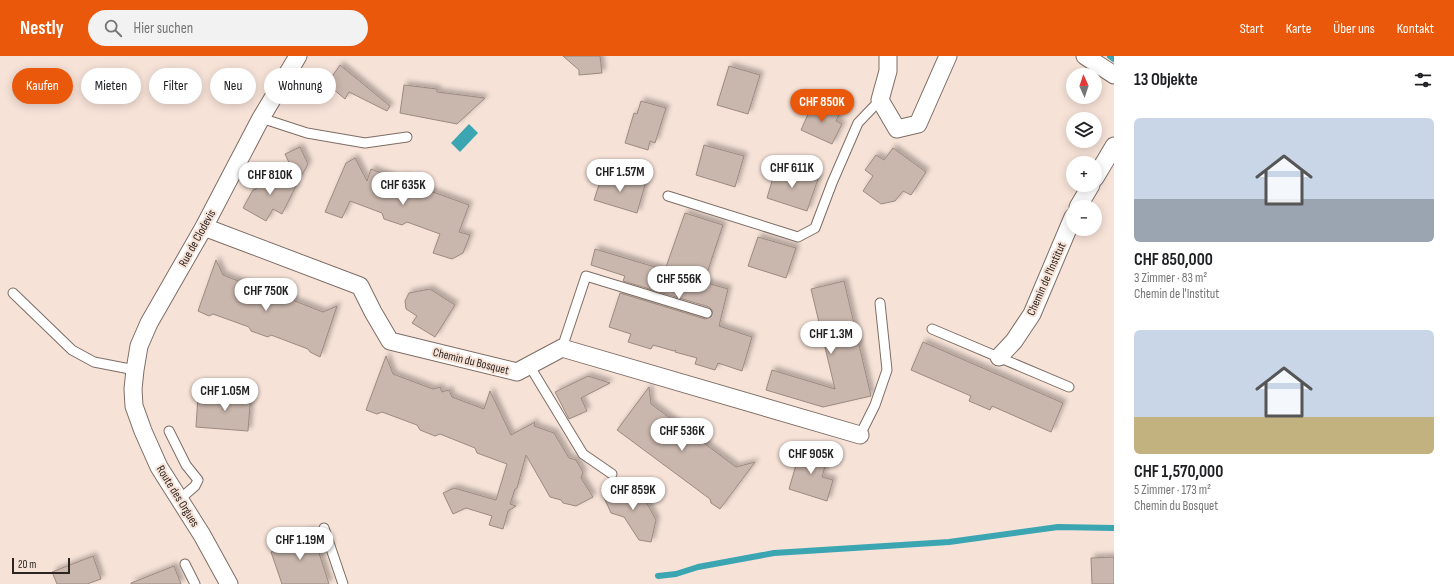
<!DOCTYPE html>
<html lang="de">
<meta charset="utf-8">
<style>
:root{--surface:#fff;--page:#f2f2f2;--text:#202124;--muted:#757577;--accent:#ea580c}
body{margin:0;font-family:"Sofia Sans Condensed",sans-serif;background:var(--page);color:var(--text);height:100vh;display:flex;flex-direction:column;font-size:15px;white-space:nowrap}
*{box-sizing:border-box;margin:0}
p{font-size:13px;color:var(--muted)}
.icon{flex:none;width:22px;height:22px;fill:none;stroke:currentColor;stroke-width:2;stroke-linecap:round;stroke-linejoin:round}
.map{position:relative;flex:1;overflow:hidden}
.sheet{display:flex;flex-direction:column;background:var(--surface);width:340px}
.sheet>*{flex:none}
.top-card{position:absolute;left:12px;top:12px;width:380px;height:36px;display:flex;gap:8px}
.needle{width:26px;rotate:357deg}
.tools{position:absolute;left:1066px;top:12px;display:grid;gap:8px}
.tools a{display:grid;place-items:center;width:36px;height:36px;border-radius:50%;background:var(--surface);box-shadow:0 2px 10px #0003;font-size:20px}
.scale{position:absolute;left:12px;bottom:10px;width:58px;box-sizing:border-box;padding-left:4px;border:2px solid #2b2420;border-top:0;font-size:11px;line-height:14px;white-space:nowrap;color:#2b2420;-webkit-text-stroke:3px #f6e2d7;paint-order:stroke}
.price{position:absolute;translate:-50% -34px;padding:0 9px;border-radius:14px;background:#fff;color:#222;font-size:13px;line-height:26px;filter:drop-shadow(0 1px 2px #0008)}
.price::after{content:'';position:absolute;left:50%;top:24px;width:12px;height:9px;margin-left:-6px;background:inherit;clip-path:polygon(0 0,100% 0,50% 100%)}
.price.on{background:var(--accent);color:#fff}
ul{padding:0;list-style:none}
li{display:grid;align-content:center;gap:8px;height:212px;padding:0 20px}
li span{display:grid;place-items:center;height:124px;border-radius:6px;color:#555}
li>.icon{margin-inline-start:auto}
span .icon{width:72px;height:72px;fill:#fffc;stroke-width:1}
li b{font-size:17px}
h2{display:flex;justify-content:space-between;align-items:center;height:48px;padding:0 20px;font-size:17px}
.chip{padding:0 14px;border-radius:18px;background:var(--surface);box-shadow:0 2px 10px #0003;font-size:14px;line-height:36px}
.chip.on{background:var(--accent);color:#fff}
header{display:flex;align-items:center;gap:24px;box-sizing:border-box;height:56px;padding:0 20px;background:var(--accent);color:#fff}
header strong{font-size:19px}
nav{display:flex;gap:22px;margin-inline-start:auto;font-size:14px}
.search{width:280px;height:36px;background:var(--page);display:flex;align-items:center;gap:10px;box-sizing:border-box;padding:0 14px;border-radius:22px;color:var(--muted);font-size:15px}
main{display:flex;flex:1;min-height:0}
.map>svg:first-child{display:block}
</style>
<header>
<strong>Nestly</strong>
<div class="search"><svg class="icon" aria-label="search" viewBox="0 0 24 24"><circle cx="10" cy="10" r="6"/><path d="M15 15l6 6"/></svg>Hier suchen</div>
<nav><a>Start</a><a>Karte</a><a>Über uns</a><a>Kontakt</a></nav>
</header>
<main>
<div class="map">
<svg width="1114" height="528" viewBox="0 0 1114 528">
<defs>
<filter id="shadow"><feDropShadow dx="3.5" dy="-3.5" stdDeviation="2" flood-color="#0004"/></filter>
</defs>
<rect width="100%" height="100%" fill="#f6e2d7"/>
<!-- water -->
<polygon fill="#3ba5b2" points="469,68 478,77 460,96 451,87"/>
<g fill="none" stroke-linecap="round" stroke-linejoin="round">
<!-- stream -->
<g stroke="#3ba5b2" stroke-width="6">
<polyline points="1110,0 1114,3"/>
<polyline points="658,520 676,518 698,511 774,497 949,486 1058,471 1114,472"/>
</g>
</g>
<!-- building -->
<g fill="#c9b6ac" stroke="#9c8a80" filter="url(#shadow)">
<polygon points="563,0 600,0 602,17 579,19 579,14"/>
<polygon points="340,9 390,50 387,55 349,36 345,43 327,28"/>
<polygon points="729,10 760,19 748,58 717,49"/>
<polygon points="404,29 437,33 437,36 485,42 457,68 400,57"/>
<polygon points="641,45 666,52 655,87 650,85 648,94 625,87 634,57 637,58"/>
<polygon points="814,45 840,57 836,65 842,68 832,88 801,74"/>
<polygon points="704,89 744,100 735,131 696,119"/>
<polygon points="300,91 308,108 298,126 285,98"/>
<polygon points="893,92 926,116 911,139 903,135 895,145 881,148 863,135 873,120 865,114 876,99 884,104"/>
<polygon points="355,102 367,125 371,113 399,124 406,121 408,127 469,149 459,176 470,179 463,197 452,203 433,197 440,178 407,166 402,169 384,163 382,157 350,145 342,162 325,156 346,107"/>
<polygon points="780,111 818,123 807,155 767,142 775,115"/>
<polygon points="268,113 296,130 282,158 273,153 266,165 243,152 253,134 256,133"/>
<polygon points="603,117 645,129 637,157 594,144"/>
<polygon points="685,157 723,169 704,226 728,233 719,270 752,281 742,315 718,307 715,314 695,308 697,302 675,296 676,294 674,295 653,289 651,293 628,286 631,278 609,271 620,237 705,263 711,261 713,255 709,251 623,225 625,220 591,209 595,193 665,214"/>
<polygon points="758,181 796,192 786,222 748,210"/>
<polygon points="216,204 223,219 264,235 271,231 274,237 280,235 282,240 323,256 337,250 320,301 310,296 308,293 271,279 268,281 251,275 249,271 213,258 209,260 198,255"/>
<polygon points="844,225 871,340 823,351 766,334 772,314 835,333 811,233"/>
<polygon points="430,233 455,249 435,281 412,267 417,260 406,253 405,245 409,237"/>
<polygon points="923,286 1063,347 1051,376 992,350 990,354 969,345 971,340 911,314"/>
<polygon points="386,300 393,318 433,333 440,331 442,336 449,334 452,341 484,353 490,335 511,379 535,366 534,370 554,377 569,402 576,404 583,416 581,422 593,441 576,450 563,447 561,444 550,441 526,399 517,432 515,433 510,448 516,450 508,455 503,473 489,469 492,460 466,452 453,458 443,437 454,432 496,444 507,408 477,397 475,392 440,378 435,380 420,374 417,369 382,356 377,358 366,354"/>
<polygon points="588,320 610,327 581,342 587,355 569,363 555,336"/>
<polygon points="649,331 651,348 686,374 691,373 701,380 701,385 736,411 755,406 720,453 711,447 710,443 617,374"/>
<polygon points="229,334 251,335 248,375 196,371 198,340 229,342"/>
<polygon points="801,392 828,400 822,421 833,424 827,445 789,433"/>
<polygon points="637,429 656,464 651,486 639,484 624,461 611,457 602,437"/>
<polygon points="312,475 329,528 282,528 271,496 279,493 277,487"/>
<polygon points="93,500 101,523 87,528 57,528 52,516"/>
<polygon points="1114,501 1114,528 1092,528 1091,502"/>
<polygon points="174,510 181,528 131,528 131,527"/>
</g>
<g fill="none" stroke-linecap="round" stroke-linejoin="round">
<defs>
<g id="service">
<polyline points="261,62 307,77 365,87 407,81"/>
<polyline points="668,140 798,181 815,172 832,127 858,67 880,44"/>
<polyline points="13,237 72,294 94,306 135,314"/>
<polyline points="932,273 1069,331"/>
<polyline points="562,292 586,220 707,257"/>
<polyline points="529,309 583,398 612,418"/>
<polyline points="169,375 186,409 198,424 195,430 180,443"/>
<polyline points="860,379 875,349 887,314 880,247"/>
<polyline points="324,472 343,528"/>
<polyline points="185,508 195,528"/>
</g>
<g id="minor">
<polyline points="888,0 888,15 880,44 897,73 918,68 948,0"/>
<polyline points="1085,0 1114,19"/>
<polyline points="1095,122 1114,90"/>
<polyline points="1078,151 1091,129"/>
<polyline points="204,171 360,230 373,256 390,285 517,316 562,292 860,379"/>
<polyline points="999,301 1014,285 1032,258 1073,161"/>
<polyline points="229,528 202,479 159,411 143,375 134,350 133,333 135,314 139,290 149,267 204,171 261,62 298,0"/>
</g>
</defs>
<!-- service casing -->
<use href="#service" stroke="#7e6d64" stroke-width="11"/>
<!-- minor casing -->
<use href="#minor" stroke="#7e6d64" stroke-width="19"/>
<!-- service -->
<use href="#service" stroke="#fff" stroke-width="9"/>
<!-- minor -->
<use href="#minor" stroke="#fff" stroke-width="17"/>
</g>
<g text-anchor="middle" stroke-width="4" stroke-linejoin="round" paint-order="stroke">
<!-- street labels -->
<g font-size="12" fill="#2b2420" stroke="#f6e2d7">
<text transform="translate(197 182) rotate(-61)" y="4">Rue de Clodevis</text>
<text transform="translate(1046 223) rotate(-66)" y="4">Chemin de l'Institut</text>
<text transform="translate(471 305) rotate(14)" y="4">Chemin du Bosquet</text>
<text transform="translate(178 440) rotate(58)" y="4">Route des Orgues</text>
</g>
</g>
</svg>
<div class="tools">
<a><svg class="needle" viewBox="-14 -14 28 28"><path d="M0-13l5 13h-10z" fill="#e53935"/><path d="M0 13l5-13h-10z" fill="#757577"/></svg></a>
<a><svg class="icon" aria-label="layers" viewBox="0 0 24 24"><path d="M12 4l9 5-9 5-9-5zM3 14l9 5 9-5"/></svg></a>
<a>+</a>
<a>−</a>
</div>
<div class="scale">20 m</div>
<b class="price on" style="left:822px;top:67px">CHF 850K</b>
<b class="price" style="left:792px;top:133px">CHF 611K</b>
<b class="price" style="left:620px;top:137px">CHF 1.57M</b>
<b class="price" style="left:270px;top:140px">CHF 810K</b>
<b class="price" style="left:403px;top:150px">CHF 635K</b>
<b class="price" style="left:679px;top:244px">CHF 556K</b>
<b class="price" style="left:266px;top:256px">CHF 750K</b>
<b class="price" style="left:831px;top:299px">CHF 1.3M</b>
<b class="price" style="left:225px;top:356px">CHF 1.05M</b>
<b class="price" style="left:682px;top:396px">CHF 536K</b>
<b class="price" style="left:811px;top:419px">CHF 905K</b>
<b class="price" style="left:633px;top:455px">CHF 859K</b>
<b class="price" style="left:300px;top:505px">CHF 1.19M</b>
<div class="top-card">
<a class="chip on">Kaufen</a>
<a class="chip">Mieten</a>
<a class="chip">Filter</a>
<a class="chip">Neu</a>
<a class="chip">Wohnung</a>
</div>
</div>
<section class="sheet">
<h2>13 Objekte<svg class="icon" aria-label="filters" viewBox="0 0 24 24"><path d="M4 7h16M4 17h16"/><circle cx="9" cy="7" r="2"/><circle cx="15" cy="17" r="2"/></svg></h2>
<ul>
<li><span style="background:linear-gradient(#c9d6e8 65%,#9aa5b1 0)"><svg class="icon" aria-label="home" viewBox="0 0 24 24"><path d="M3 11l9-7 9 7M6 9v11h12V9"/></svg></span><div><b>CHF 850,000</b><p>3 Zimmer · 83 m²</p><p>Chemin de l'Institut</p></div></li>
<li><span style="background:linear-gradient(#c9d6e8 70%,#c2b280 0)"><svg class="icon" aria-label="home" viewBox="0 0 24 24"><path d="M3 11l9-7 9 7M6 9v11h12V9"/></svg></span><div><b>CHF 1,570,000</b><p>5 Zimmer · 173 m²</p><p>Chemin du Bosquet</p></div></li>
</ul>
</section>
</main>
